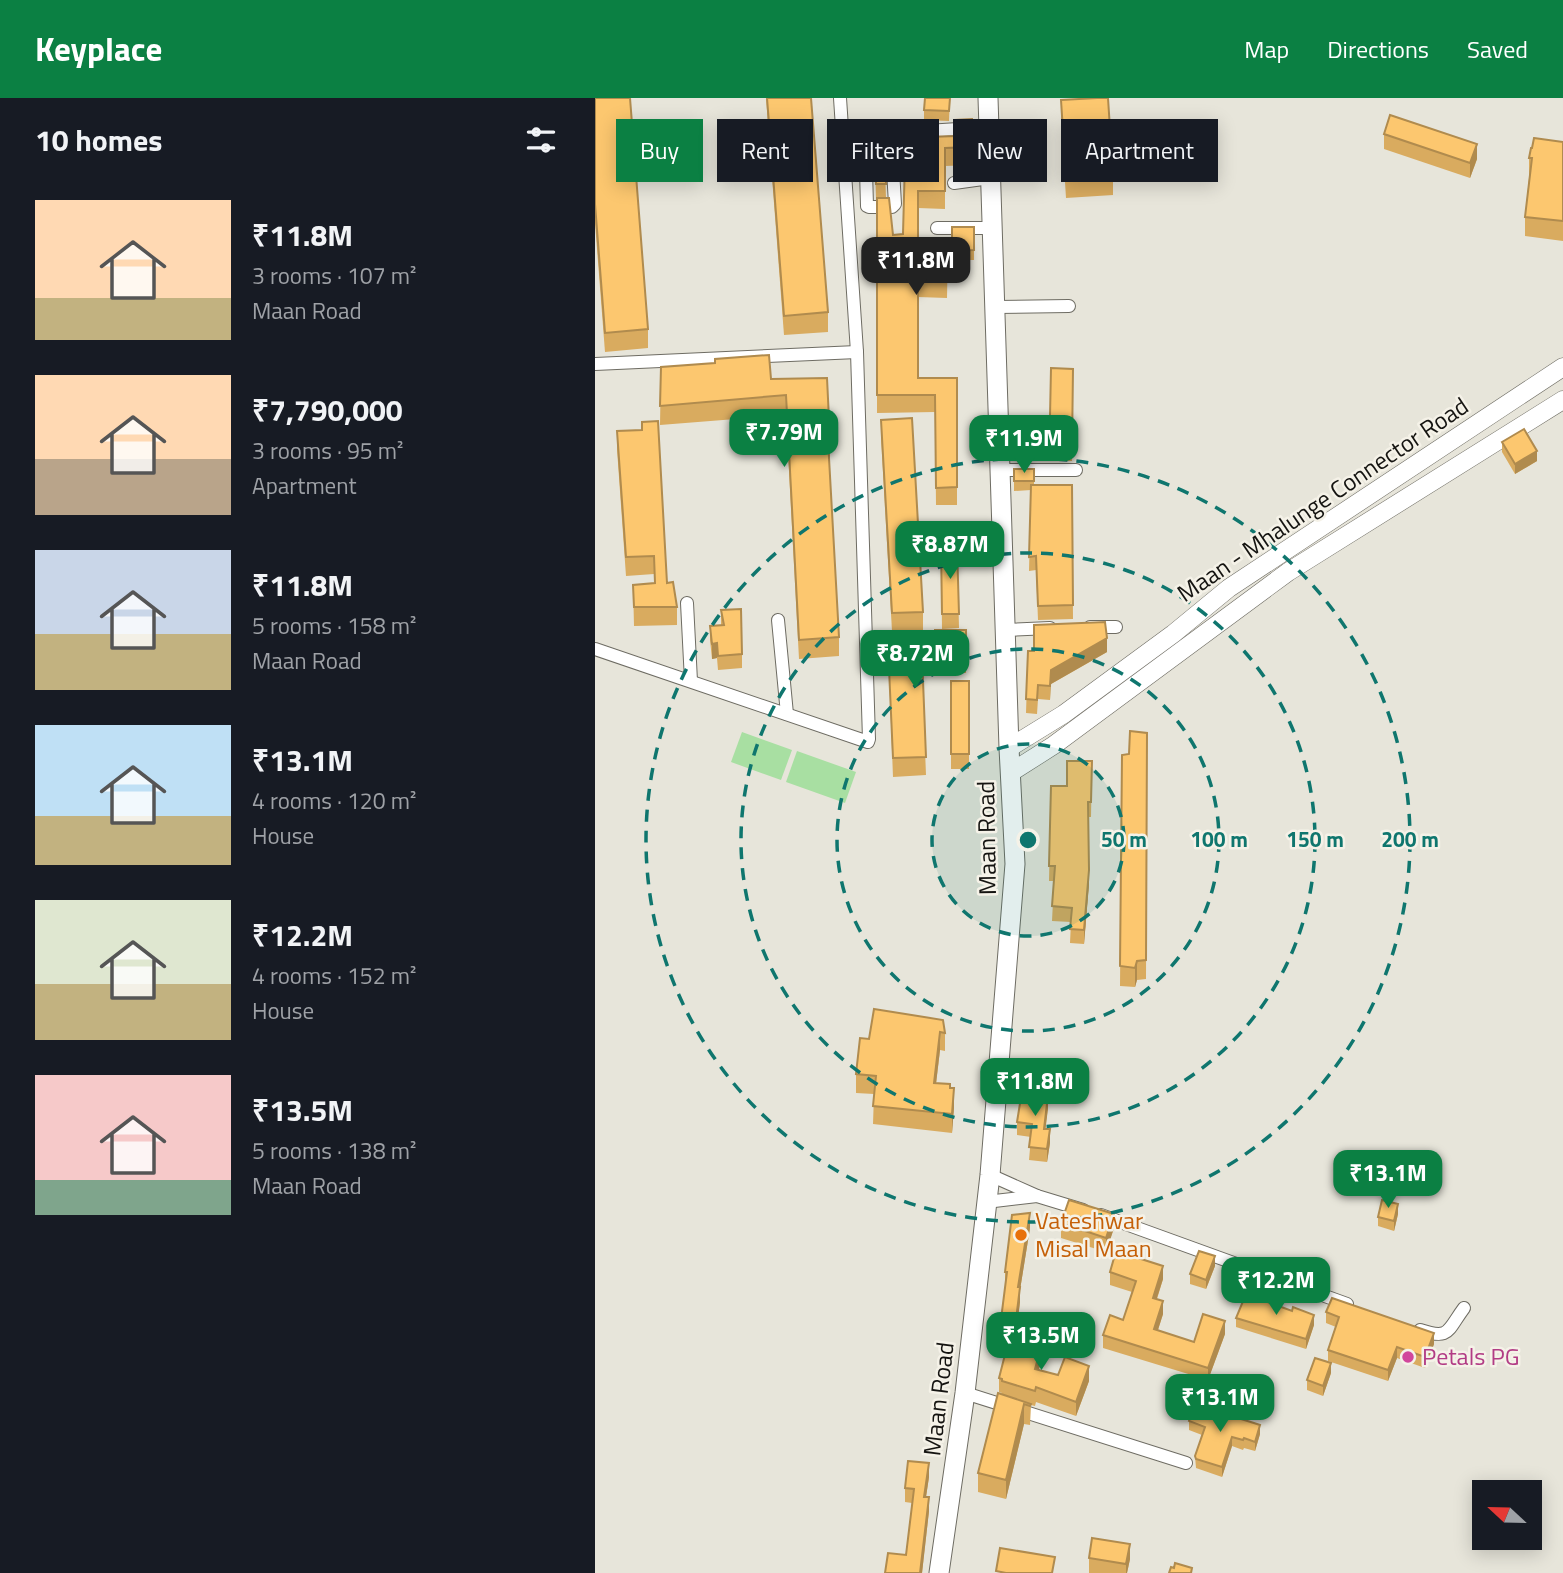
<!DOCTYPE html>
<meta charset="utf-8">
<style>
:root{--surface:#171b24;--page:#242831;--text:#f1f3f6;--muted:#9ea1a6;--accent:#0b8043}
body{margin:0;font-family:"Titillium Web",sans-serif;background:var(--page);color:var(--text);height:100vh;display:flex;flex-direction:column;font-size:26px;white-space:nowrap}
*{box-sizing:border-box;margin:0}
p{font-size:23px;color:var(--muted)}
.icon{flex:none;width:38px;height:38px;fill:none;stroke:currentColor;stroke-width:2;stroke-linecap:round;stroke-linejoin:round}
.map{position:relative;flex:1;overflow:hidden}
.side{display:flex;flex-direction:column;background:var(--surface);width:595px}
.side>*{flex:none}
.banner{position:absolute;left:21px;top:21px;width:665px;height:63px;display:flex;gap:14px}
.needle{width:46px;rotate:292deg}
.tools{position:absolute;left:877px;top:1382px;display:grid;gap:14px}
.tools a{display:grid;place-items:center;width:70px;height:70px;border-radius:0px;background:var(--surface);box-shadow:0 4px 18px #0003;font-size:35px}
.price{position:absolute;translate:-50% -60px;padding:0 16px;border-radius:14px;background:var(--accent);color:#fff;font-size:23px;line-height:46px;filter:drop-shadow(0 2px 4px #0008)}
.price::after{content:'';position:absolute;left:50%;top:42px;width:21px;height:16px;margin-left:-10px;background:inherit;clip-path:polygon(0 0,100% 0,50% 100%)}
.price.on{background:#222;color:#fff}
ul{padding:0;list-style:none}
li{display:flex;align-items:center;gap:21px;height:175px;padding:0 35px}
li span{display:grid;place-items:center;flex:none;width:196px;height:140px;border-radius:0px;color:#555}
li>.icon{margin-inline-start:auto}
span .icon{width:84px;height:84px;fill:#fffc;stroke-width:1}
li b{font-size:30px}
h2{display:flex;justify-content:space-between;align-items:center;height:84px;padding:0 35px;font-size:30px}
.pill{padding:0 24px;border-radius:0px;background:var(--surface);box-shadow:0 4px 18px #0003;font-size:24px;line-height:63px}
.pill.on{background:var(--accent);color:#fff}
header{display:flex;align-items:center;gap:42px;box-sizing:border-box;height:98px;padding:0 35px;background:var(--accent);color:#fff}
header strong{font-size:33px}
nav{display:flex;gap:38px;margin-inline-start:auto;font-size:24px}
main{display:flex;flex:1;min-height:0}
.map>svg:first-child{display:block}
</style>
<header>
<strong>Keyplace</strong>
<nav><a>Map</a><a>Directions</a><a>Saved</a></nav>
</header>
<main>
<section class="side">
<h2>10 homes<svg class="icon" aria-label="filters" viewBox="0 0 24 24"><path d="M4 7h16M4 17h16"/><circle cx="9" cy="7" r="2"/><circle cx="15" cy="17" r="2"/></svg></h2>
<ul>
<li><span style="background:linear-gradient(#ffd9b3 70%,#c2b280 0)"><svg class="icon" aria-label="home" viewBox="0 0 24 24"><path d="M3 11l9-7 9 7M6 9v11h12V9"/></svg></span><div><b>₹11.8M</b><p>3 rooms · 107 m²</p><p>Maan Road</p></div></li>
<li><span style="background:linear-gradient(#ffd9b3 60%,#b9a48a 0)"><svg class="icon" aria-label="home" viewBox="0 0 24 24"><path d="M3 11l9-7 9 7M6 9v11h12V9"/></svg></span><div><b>₹7,790,000</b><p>3 rooms · 95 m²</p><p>Apartment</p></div></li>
<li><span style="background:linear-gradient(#c9d6e8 60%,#c2b280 0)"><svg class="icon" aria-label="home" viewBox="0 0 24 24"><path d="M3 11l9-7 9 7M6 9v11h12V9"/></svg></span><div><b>₹11.8M</b><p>5 rooms · 158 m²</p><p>Maan Road</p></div></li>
<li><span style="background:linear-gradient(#bfe0f5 65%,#c2b280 0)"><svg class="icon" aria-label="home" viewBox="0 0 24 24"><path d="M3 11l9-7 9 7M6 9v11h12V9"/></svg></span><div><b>₹13.1M</b><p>4 rooms · 120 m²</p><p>House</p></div></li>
<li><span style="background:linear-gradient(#dfe7d0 60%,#c2b280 0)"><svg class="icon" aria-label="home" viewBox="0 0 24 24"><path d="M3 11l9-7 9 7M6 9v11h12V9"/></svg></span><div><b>₹12.2M</b><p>4 rooms · 152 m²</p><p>House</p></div></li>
<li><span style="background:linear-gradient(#f6c9c9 75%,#7fa58c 0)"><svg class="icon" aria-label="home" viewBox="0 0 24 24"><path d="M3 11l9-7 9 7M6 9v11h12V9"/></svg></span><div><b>₹13.5M</b><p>5 rooms · 138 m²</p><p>Maan Road</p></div></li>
</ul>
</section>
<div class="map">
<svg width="968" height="1475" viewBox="0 0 968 1475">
<rect width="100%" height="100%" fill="#e7e5da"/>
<!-- green -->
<g fill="#a8dfa2">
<polygon points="147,634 197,652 186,682 136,664"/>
<polygon points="202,653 261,674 250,705 191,684"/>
</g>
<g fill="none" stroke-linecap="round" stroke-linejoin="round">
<defs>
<g id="minor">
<polyline points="322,33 323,66 320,69 298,72 300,106 297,109 274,109 272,108 270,37 394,29"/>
<polyline points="359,85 395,80"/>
<polyline points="342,130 397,130"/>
<polyline points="400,209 474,208"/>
<polyline points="0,266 262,254"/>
<polyline points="405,372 481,372"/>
<polyline points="92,505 96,583"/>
<polyline points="183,522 192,616"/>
<polyline points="495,529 521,529"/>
<polyline points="410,532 455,530"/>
<polyline points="0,551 273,644 274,641 262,254 245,0"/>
<polyline points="395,1077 442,1098 488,1112"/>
<polyline points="391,1104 442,1098"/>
<polyline points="506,1117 752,1206"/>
<path d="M825,1232C855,1242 852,1233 869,1210"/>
<polyline points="370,1295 591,1365"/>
</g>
<g id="secondary">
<polyline points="414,650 469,616 578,536 634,490 968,269"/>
<polyline points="415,675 459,647 693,474 968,302"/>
</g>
<polyline id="primary" points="344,1475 370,1295 395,1077 420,766 414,650 393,0"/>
</defs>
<!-- minor casing -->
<use href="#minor" stroke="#6e6c63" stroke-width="14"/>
<!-- secondary casing -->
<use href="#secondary" stroke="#6e6c63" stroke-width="19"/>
<!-- primary casing -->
<use href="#primary" stroke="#6e6c63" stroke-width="21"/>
<!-- minor -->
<use href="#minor" stroke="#fff" stroke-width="12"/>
<!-- secondary -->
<use href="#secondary" stroke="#fff" stroke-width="18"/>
<!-- primary -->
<use href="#primary" stroke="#fff" stroke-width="19"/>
</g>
<!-- wall -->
<g fill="#d9ab5f">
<polygon points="0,0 53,231 53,250 10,254 0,125"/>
<polygon points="171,0 216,0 233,214 233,234 189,237"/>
<polygon points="355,0 354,23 329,22 329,12"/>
<polygon points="466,2 518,77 518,97 471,100 466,21"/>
<polygon points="360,22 378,49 378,67 350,68 350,111 323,110 323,144 353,145 352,200 323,199 323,280 362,280 362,407 341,407 340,314 282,315 282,100 281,100 279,31 314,28 314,61 296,63 290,69 291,100 298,137 308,136 322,60 360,38"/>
<polygon points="789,36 882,61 875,80 789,51"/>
<polygon points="968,44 968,143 930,138 930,119 934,80 934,60"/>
<rect x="357" y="129" width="22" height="33"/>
<polygon points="66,269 176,281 235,342 235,361 234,361 244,539 244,558 204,561 191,317 65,327"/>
<polygon points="478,271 477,363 449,363 449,343 442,343 443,318 455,319"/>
<polygon points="286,322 328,514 328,532 297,533 286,339"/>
<polygon points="22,333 72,485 82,509 82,527 39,528 38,487 59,485 59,476 31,478 22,351"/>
<polygon points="907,344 942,363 920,376 907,354"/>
<polygon points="419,371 439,371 439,387 477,387 478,521 443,522 441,472 434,473 436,392 419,393"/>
<polygon points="362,448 364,530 347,531 346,449"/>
<polygon points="126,512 147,556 147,570 123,572 122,560 117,561 115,542 115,528 126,527"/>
<polygon points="371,532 371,575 327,575 331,677 298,679 293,548 340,545"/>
<polygon points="433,553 512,554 456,586 455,602 443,601 442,616 431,615"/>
<rect x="356" y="583" width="18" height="88"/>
<polygon points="552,635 551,881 542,882 540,889 525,888 527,657 534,656"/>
<polygon points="497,663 496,719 494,719 494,786 489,846 475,845 476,824 457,823 459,783 454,783 456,688 472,688"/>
<polygon points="279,911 350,935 350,953 345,952 341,985 355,990 359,1009 357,1035 278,1026 279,996 261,995 261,976 274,941"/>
<polygon points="453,1010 450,1031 455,1045 452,1064 434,1062 436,1039 422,1037 422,1024"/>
<polygon points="803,1116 799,1133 783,1128 783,1119"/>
<polygon points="466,1125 519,1130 511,1154 466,1140"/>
<polygon points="435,1130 425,1192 425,1204 420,1242 446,1263 444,1272 463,1277 494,1283 481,1318 441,1304 440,1308 436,1307 435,1327 429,1326 411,1401 383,1394 383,1375 407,1297 407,1295 404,1294 404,1280 411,1252 404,1251 404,1237 410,1189 410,1174"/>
<polygon points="620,1168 611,1191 595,1186 595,1176"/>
<polygon points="515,1174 568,1181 562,1201 568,1216 563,1232 599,1244 630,1236 613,1282 508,1250 508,1237 528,1222 537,1194 515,1187"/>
<polygon points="697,1213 719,1227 711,1251 641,1229 641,1220"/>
<polygon points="731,1214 839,1246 830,1270 802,1260 793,1283 733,1263 733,1252 741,1229 731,1225"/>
<polygon points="736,1275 728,1298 712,1292 712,1282"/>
<polygon points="594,1323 665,1336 660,1353 649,1350 648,1352 637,1348 627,1379 601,1370 600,1358 607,1337 594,1332"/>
<polygon points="334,1379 331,1399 334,1413 327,1475 290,1475 311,1457 317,1405 310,1404 310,1390"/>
<polygon points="494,1460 535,1461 532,1475 494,1475"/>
</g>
<!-- shaded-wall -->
<g fill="#b08b4e">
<polygon points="882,46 882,61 875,80 875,65"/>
<polygon points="296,49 296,63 290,69 290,54"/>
<polygon points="942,353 942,363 920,376 920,366"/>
<polygon points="512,540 512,554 456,586 455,602 456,572"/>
<polygon points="122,545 122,560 117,561 117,546"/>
<polygon points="494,772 494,786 489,846 489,832"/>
<polygon points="542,863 542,882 540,889 540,870"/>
<polygon points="345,934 345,952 339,1003 339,985"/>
<polygon points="359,990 359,1009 357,1035 357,1016"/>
<polygon points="453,997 453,1010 449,1044 449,1031"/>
<polygon points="455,1031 455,1045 452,1064 452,1051"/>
<polygon points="803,1106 803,1116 799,1133 799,1123"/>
<polygon points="435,1115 435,1130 425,1192 425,1204 419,1253 419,1238 423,1189"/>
<polygon points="519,1116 519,1130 511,1154 511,1140"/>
<polygon points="620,1158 620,1168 611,1191 611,1182"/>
<polygon points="568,1168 568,1181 558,1212 558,1200"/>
<polygon points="568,1203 568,1216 559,1244 559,1231"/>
<polygon points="719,1217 719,1227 711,1251 711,1241"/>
<polygon points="630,1223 630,1236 613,1282 613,1270"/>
<polygon points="839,1235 839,1246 830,1270 830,1259"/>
<polygon points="446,1249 446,1263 440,1286 440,1271"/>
<polygon points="802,1249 802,1260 793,1283 793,1272"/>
<polygon points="736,1265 736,1275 728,1298 728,1288"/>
<polygon points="494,1268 494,1283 481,1318 481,1304"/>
<polygon points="429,1306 429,1326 411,1401 411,1382"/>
<polygon points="665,1327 665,1336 660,1353 660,1344"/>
<polygon points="637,1339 637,1348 627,1379 627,1369"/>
<polygon points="334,1365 334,1379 329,1412 329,1399"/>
<polygon points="334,1399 334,1413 327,1475 325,1475"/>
<polygon points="535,1446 535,1461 532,1475 531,1475 531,1466"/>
</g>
<!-- building -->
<g fill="#fcc76f" stroke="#b08b4e" stroke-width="2">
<polygon points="0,0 35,0 53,231 10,235 0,106"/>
<polygon points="172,0 216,0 233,214 189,218"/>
<polygon points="330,0 355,0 354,13 329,12"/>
<polygon points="502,0 513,0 518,77 471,80 466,2"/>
<polygon points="795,17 882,46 875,65 789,36"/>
<polygon points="377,21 378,49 350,50 350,93 323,93 323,144 353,145 352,182 323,182 323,280 362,280 362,389 341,390 340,297 282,297 282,100 294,100 298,137 308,136 310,62 322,60 329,55 331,39 361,38 360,22"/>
<polygon points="314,28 314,46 296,49 290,54 291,86 281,86 279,31"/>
<polygon points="939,40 968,44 968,123 930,119 937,60 934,60 936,50 937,50"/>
<polygon points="357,129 379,129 379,152 357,153"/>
<polygon points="174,257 176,281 232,280 235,342 233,342 244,539 204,542 191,297 65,308 66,269 120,265 120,261"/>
<polygon points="456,270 478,271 477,349 449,349 449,329 442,328 443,318 455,319"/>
<polygon points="317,320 328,514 297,515 286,322"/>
<polygon points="63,323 72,485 78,484 82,509 39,509 38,487 60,485 59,458 31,459 22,333 47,332 47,324"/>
<polygon points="929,331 942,353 920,366 907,344"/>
<rect x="419" y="371" width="20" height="12"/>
<polygon points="436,387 477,387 478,507 443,508 441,458 434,459"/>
<polygon points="362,448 364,516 347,516 346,449"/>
<polygon points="146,511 147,556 123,558 122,545 117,546 115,528 129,527 126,512"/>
<polygon points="510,524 512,540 456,572 455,588 443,587 442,602 431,601 433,553 439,553 439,527"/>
<polygon points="340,532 371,532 371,557 327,557 331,659 298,660 293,548 340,545"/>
<rect x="356" y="583" width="18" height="73"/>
<polygon points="535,633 552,635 551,862 542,863 540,870 525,868 527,657 534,656"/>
<polygon points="472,663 497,663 496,704 493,704 494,772 489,832 475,831 477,810 457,808 460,768 454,768 456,688 472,688"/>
<polygon points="279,911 348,922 350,935 345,934 339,985 355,986 355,990 359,990 357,1016 278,1008 281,978 261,976 265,940 274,941"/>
<polygon points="427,993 453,997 449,1031 455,1031 452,1051 434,1049 437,1026 422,1024"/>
<polygon points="474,1102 519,1116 511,1140 466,1125"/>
<polygon points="787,1102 803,1106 799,1123 783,1119"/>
<polygon points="435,1115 423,1189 425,1189 419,1238 404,1237 412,1174 410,1174 417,1117"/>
<polygon points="521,1153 568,1168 558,1200 568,1203 559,1231 599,1244 608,1216 630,1223 613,1270 508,1237 515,1217 528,1222 541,1183 515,1174"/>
<polygon points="604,1153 620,1158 611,1182 595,1176"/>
<polygon points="651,1196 697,1213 698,1209 719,1217 711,1241 641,1220"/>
<polygon points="737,1200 839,1235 830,1259 802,1249 793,1272 733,1252 744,1219 731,1214"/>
<polygon points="414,1241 446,1249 440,1271 463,1277 470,1259 494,1268 481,1304 441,1289 440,1293 407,1283 407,1281 404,1280"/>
<polygon points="720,1260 736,1265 728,1288 712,1282"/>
<polygon points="403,1295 436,1306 435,1308 429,1306 411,1382 383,1375"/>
<polygon points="599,1306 665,1327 660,1344 649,1340 648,1342 637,1339 627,1369 601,1361 600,1358 610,1329 594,1323"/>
<polygon points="313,1363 334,1365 329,1399 334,1399 325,1475 290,1475 293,1455 311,1457 319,1391 310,1390"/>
<polygon points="497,1440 535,1446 531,1466 494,1460"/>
<polygon points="405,1450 460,1459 457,1475 411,1475 401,1473"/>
<polygon points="580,1465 597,1470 596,1475 574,1475 576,1469 579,1470"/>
</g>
<!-- distance rings -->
<circle cx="433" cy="742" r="96" fill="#0f766e" fill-opacity=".12"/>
<g fill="none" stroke="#0f766e" stroke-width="3.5" stroke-dasharray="12 9">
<circle cx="433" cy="742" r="96"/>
<circle cx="433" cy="742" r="191"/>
<circle cx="433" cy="742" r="287"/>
<circle cx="433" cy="742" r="382"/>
</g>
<!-- markers -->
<circle fill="#e8710a" stroke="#f5f2e8" stroke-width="2.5" cx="426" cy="1137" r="7"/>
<circle fill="#d1479c" stroke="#f5f2e8" stroke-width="2.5" cx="813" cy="1259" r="7"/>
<g text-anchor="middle" stroke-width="5" stroke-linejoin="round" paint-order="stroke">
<!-- street labels -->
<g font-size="24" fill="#151411" stroke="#f5f2e8">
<text transform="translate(728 402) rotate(-34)" y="8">Maan - Mhalunge Connector Road</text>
<text transform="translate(392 740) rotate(-91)" y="8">Maan Road</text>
<text transform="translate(344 1301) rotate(-83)" y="8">Maan Road</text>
</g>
<!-- food labels -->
<g font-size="24" fill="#c56008" stroke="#f5f2e8" text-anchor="start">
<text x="440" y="1131">Vateshwar<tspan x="440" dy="28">Misal Maan</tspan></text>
</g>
<!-- hotel labels -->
<g font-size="24" fill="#b23c85" stroke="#f5f2e8" text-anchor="start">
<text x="827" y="1267">Petals PG</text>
</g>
</g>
<circle cx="433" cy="742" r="10" fill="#0f766e" stroke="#f5f2e8" stroke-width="3.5"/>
<g font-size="21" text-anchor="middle" font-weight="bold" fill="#0f766e" stroke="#f5f2e8" stroke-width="5" stroke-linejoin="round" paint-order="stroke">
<text x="529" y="749">50 m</text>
<text x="624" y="749">100 m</text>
<text x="720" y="749">150 m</text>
<text x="815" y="749">200 m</text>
</g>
</svg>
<div class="tools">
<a><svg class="needle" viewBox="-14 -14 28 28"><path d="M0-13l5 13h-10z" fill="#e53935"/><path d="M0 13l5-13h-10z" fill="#9ea1a6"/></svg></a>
</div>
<b class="price on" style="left:321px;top:199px">₹11.8M</b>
<b class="price" style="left:189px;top:371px">₹7.79M</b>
<b class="price" style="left:429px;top:377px">₹11.9M</b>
<b class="price" style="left:355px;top:483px">₹8.87M</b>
<b class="price" style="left:320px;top:592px">₹8.72M</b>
<b class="price" style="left:440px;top:1020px">₹11.8M</b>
<b class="price" style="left:793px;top:1112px">₹13.1M</b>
<b class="price" style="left:681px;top:1219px">₹12.2M</b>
<b class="price" style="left:446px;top:1274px">₹13.5M</b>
<b class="price" style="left:625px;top:1336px">₹13.1M</b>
<div class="banner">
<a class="pill on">Buy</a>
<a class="pill">Rent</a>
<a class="pill">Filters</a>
<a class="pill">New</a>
<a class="pill">Apartment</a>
</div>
</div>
</main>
